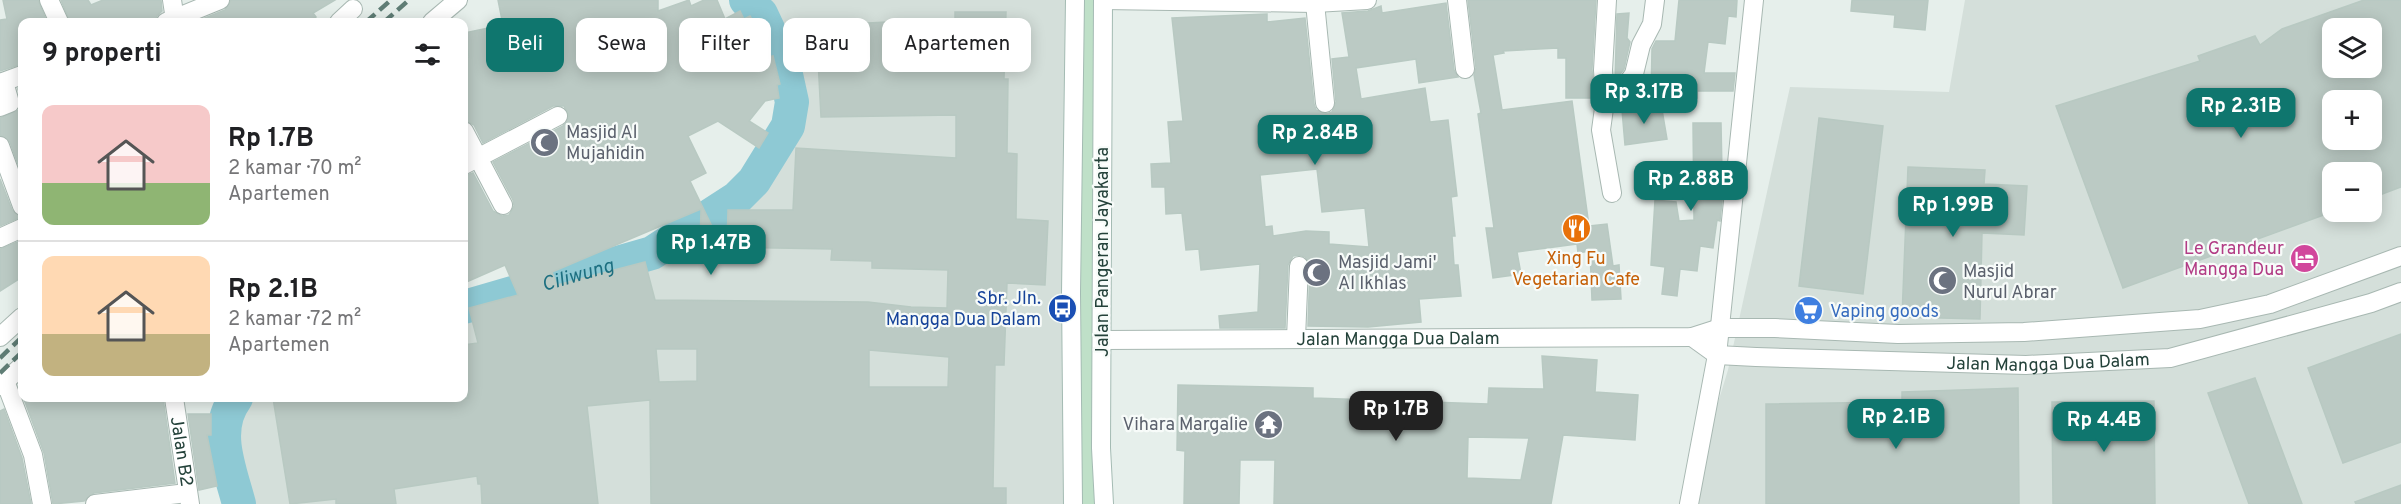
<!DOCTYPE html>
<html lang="id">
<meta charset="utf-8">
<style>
:root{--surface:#fff;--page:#f6f6f6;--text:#202124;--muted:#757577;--line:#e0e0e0;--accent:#0f766e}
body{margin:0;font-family:Overpass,sans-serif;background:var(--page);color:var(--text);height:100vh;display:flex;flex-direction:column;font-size:22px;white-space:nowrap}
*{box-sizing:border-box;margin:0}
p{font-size:20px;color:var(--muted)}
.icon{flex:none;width:33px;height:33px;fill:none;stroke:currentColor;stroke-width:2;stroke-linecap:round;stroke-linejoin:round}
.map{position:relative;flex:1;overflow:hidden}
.side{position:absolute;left:18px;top:18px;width:450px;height:384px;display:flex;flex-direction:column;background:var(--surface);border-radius:12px;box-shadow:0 3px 15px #0003}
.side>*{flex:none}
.hud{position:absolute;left:486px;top:18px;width:570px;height:54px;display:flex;gap:12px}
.buttons{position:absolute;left:2322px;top:18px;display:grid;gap:12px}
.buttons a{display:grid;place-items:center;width:60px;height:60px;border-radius:12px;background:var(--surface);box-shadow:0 3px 15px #0003;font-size:30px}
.price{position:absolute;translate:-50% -51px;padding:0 14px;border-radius:12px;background:var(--accent);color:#fff;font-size:20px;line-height:39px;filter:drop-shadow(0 2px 3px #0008)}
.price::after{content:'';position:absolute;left:50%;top:36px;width:18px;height:14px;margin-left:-9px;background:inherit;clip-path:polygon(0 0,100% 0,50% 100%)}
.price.active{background:#222;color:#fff}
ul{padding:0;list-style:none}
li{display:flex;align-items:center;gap:18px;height:150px;padding:0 24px}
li+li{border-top:2px solid var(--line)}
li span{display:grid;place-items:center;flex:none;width:168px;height:120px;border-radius:12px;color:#555}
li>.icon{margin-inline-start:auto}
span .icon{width:72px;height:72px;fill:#fffc;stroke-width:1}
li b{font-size:26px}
h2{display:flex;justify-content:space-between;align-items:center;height:72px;padding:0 24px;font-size:26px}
.tag{padding:0 21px;border-radius:12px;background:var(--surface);box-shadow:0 3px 15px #0003;font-size:21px;line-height:54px}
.tag.active{background:var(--accent);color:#fff}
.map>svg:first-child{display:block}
</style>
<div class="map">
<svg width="2401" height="504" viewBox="0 0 2401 504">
<rect width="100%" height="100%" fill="#e6efeb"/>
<!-- built -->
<g fill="#d4dfda" fill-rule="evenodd">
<polygon points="738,0 1073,0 1074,504 224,504 211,430 248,398 464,398 464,314 697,240 786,136 773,59"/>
<path d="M1965,0H2401V504H1699L1705,445L1728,370L1790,87L1949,92ZM2332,28H2372V68H2332ZM2332,100H2372V140H2332ZM2332,172H2372V212H2332Z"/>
</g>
<!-- green -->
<polygon fill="#bfe0c8" points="1074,0 1103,0 1105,504 1074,504"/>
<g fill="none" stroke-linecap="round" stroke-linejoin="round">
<!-- river -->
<g stroke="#8ec9d4" stroke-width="34">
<path id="s1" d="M464,307L652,253L737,198L754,181L788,126L792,102L783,61L761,14L746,0"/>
<path d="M236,398C212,430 230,469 239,504"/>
</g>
</g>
<!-- building -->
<g fill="#bbcac4" stroke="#b8c9c2" stroke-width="1.5" fill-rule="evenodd">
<polygon points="3,0 38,0 47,22 22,22 22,64 0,71 0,20 7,19"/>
<polygon points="61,0 88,0 91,5 103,0 161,0 162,11 157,16 155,22 70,22"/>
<polygon points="231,0 335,0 313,13 316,17 306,22 195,22 225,10"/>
<path d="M498,0H658V11L689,0L691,6L704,0H717L725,19L740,11L744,19L750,16L761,35L768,57L773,56L780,84L777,85L779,98L765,101L749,121L768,133L759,148L718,121L688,136L706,173L690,181L722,247L700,246L701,209L552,272L557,285L645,262L655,300L868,302L911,307L947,308L948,270L872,268V261L831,260L832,249L727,247L728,210H793L796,148L956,158V115L821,117L816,21H849V24L924,20V23L955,22V12H1006L1004,79H1008L1007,153L1017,154L1016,219L1048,221L1045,285L1007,283L1004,365H995L993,488H1006V504H651L650,400L587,406L598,504H482L481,484H478L477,476L394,489L396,504H336V499L290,504L273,398H468L464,345L478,343L469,308L518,295L505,265L464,283V176L473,173L493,211L502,216L509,215L514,206L513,200L493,162L563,126L569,116L564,106H553L483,143L474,125L464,120V60L469,57L464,33L503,25ZM656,349H697V381L659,382ZM869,350L949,357L948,387H869Z"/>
<polygon points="1468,0 1596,0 1592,69 1594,98 1566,98 1566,58 1558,58 1558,48 1503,51 1504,53 1493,55 1502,110 1572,101 1589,226 1607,224 1613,266 1619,265 1621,299 1592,300 1590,251 1578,253 1577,244 1517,252 1521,274 1493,278 1486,228 1494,228 1478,114 1481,113 1474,75 1476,68"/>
<polygon points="1679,0 1737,0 1736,17 1728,16 1725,44 1708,42 1704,73 1735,73 1733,91 1697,91 1697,98 1651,98 1652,49 1656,41 1675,41"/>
<polygon points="1852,0 1928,0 1925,30 1894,27 1895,15 1851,11"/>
<path d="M2364,0H2401V187L2372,198V172H2332V212L2123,288L2056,106L2200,61L2198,56L2255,36L2260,45L2282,29ZM2332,28H2372V68H2332ZM2332,100H2372V140H2332Z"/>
<path d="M1446,3L1454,70L1458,77L1419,83L1416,59L1356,68L1361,99L1425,88L1430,122L1448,120L1457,196L1451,197L1455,236H1452L1454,265H1458L1461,296L1419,299L1421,322L1368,327L1308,326L1310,266L1305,257L1299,255L1293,256L1288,265L1285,328H1220L1219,316L1258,312L1260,264L1201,270L1199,249L1186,250L1182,213L1166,214L1165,187H1152L1151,164L1171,163L1168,122L1183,121L1172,18L1267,14V22L1305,18L1314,104L1316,110L1326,114L1332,112L1336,102L1332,59L1349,57L1342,13L1368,11L1381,6L1382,13ZM1317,169L1322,212L1365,208L1369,247L1329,244V232L1306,231L1273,236L1272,226L1265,227L1260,175Z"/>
<polygon points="1629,13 1627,38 1630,42 1624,69 1615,81 1617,14"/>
<polygon points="22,87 22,175 10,142 0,135 0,118 19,110 21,100 18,89"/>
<polygon points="1661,104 1667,139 1625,145 1622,110"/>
<polygon points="1819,118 1883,126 1863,294 1799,286"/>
<polygon points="1693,123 1721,123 1722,172 1725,172 1720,221 1717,220 1713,248 1700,246 1697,271 1680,269 1677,296 1662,294 1665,267 1651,265 1655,200 1676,202 1679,221 1694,220"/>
<polygon points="1908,167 1985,170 1984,184 2027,186 2024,235 1982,233 1980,319 1902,317"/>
<polygon points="0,179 12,210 21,217 0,226"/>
<polygon points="22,240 22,277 0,291 0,249"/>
<polygon points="2401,334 2401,442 2343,463 2308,368"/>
<path d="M1542,356L1597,360L1595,392L1638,395L1635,440L1563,435L1551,504H1274L1275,460H1240L1239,504H1184L1185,451L1177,450L1178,385L1313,388V398L1488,404L1489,388L1544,389ZM1468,437L1529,438L1521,480L1467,478Z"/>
<polygon points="2255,378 2302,504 2249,504 2208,393"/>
<polygon points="2018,388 2019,504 1766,504 1766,404 1902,402 1902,392"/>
<polygon points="26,398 163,398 175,483 94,493 84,501 53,504 44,453 24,399"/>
<polygon points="2154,401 2155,504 2053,504 2052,402"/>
<polygon points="4,409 22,458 31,504 0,504 0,411"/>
<polygon points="188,414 211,414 211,435 207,435 217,486 199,490"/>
<polygon points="2401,485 2401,504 2356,504 2355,502"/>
</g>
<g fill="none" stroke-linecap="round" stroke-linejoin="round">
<defs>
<g id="minor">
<polyline points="49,0 59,22"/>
<polyline points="172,0 175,20"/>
<polyline points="1103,0 1315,3 1367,0"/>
<polyline points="1457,0 1465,69"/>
<polyline points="1607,0 1603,70 1605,101 1601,130 1612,193"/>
<polyline points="1315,3 1325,103"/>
<polyline points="166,22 220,0"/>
<polyline points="339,22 353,9"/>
<polyline points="432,22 458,0"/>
<polyline points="0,83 22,75"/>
<polyline points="1605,101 1617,98 1634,74 1641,45 1652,24 1655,0"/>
<polyline points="0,107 10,103 4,82"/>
<polyline points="464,131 503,205"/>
<polyline points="0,146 22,206"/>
<polyline points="464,165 558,116"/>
<polyline points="0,238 22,228"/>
<polyline points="0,337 22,317"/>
<polyline points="1296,338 1299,266"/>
<polyline points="5,381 33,455 42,504"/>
<polyline points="0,386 22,366"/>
<path id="s2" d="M174,398L190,504"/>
<polyline points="95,504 187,493"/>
<polyline points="1689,504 1717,355 1754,0"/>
</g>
<g id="tertiary">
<path id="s3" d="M1692,337L1717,355L1756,357L2026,365L2170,358L2371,303L2401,292"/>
<path id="s4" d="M1102,340L1692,337L1720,328H1775L1898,334L2024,332L2200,319L2270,304L2401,256"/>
</g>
<g id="secondary">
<polyline points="1103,0 1101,448 1104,504"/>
<polyline points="1073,504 1071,293 1075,0"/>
</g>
</defs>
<!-- minor casing -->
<use href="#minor" stroke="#a8b8b2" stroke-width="20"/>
<!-- tertiary casing -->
<use href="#tertiary" stroke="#a8b8b2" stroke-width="20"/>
<!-- secondary casing -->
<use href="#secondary" stroke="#a4bbb3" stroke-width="20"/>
<!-- minor -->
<use href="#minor" stroke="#fff" stroke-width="18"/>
<!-- tertiary -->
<use href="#tertiary" stroke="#fff" stroke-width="18"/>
<!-- secondary -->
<use href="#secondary" stroke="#fff" stroke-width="18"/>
<!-- rail -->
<g stroke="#5f7d75" stroke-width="4.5" stroke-dasharray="12 6" stroke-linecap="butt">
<polyline points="366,22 391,0"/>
<polyline points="384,22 409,0"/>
<polyline points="0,358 22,337"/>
<polyline points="0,373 22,352"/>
</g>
</g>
<!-- icons -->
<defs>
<symbol id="mosque-disc" viewBox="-11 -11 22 22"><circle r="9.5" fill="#6b7280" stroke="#f7fbf9"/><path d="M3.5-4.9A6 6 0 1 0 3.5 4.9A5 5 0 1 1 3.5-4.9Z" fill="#fff"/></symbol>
<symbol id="restaurant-disc" viewBox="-11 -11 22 22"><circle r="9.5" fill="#e8710a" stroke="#f7fbf9"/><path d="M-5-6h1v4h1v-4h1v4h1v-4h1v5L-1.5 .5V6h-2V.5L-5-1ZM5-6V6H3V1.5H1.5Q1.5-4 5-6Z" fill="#fff"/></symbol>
<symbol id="hotel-disc" viewBox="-11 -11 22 22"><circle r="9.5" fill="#d1479c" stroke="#f7fbf9"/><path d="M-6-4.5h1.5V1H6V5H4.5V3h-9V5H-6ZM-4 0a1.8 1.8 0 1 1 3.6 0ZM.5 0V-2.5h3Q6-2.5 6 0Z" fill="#fff"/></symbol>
<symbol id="bus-disc" viewBox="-11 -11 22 22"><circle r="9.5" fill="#1a4fb4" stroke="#f7fbf9"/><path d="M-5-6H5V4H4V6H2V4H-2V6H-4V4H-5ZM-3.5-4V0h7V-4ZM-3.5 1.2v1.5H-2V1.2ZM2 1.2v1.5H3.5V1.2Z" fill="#fff"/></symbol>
<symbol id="supermarket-disc" viewBox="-11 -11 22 22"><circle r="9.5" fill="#3f7fe0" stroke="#f7fbf9"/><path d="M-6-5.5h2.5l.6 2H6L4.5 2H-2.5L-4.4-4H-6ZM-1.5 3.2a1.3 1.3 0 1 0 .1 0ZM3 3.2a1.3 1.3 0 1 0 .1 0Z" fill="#fff"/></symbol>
<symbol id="temple-disc" viewBox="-11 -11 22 22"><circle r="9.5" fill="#6b7280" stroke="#f7fbf9"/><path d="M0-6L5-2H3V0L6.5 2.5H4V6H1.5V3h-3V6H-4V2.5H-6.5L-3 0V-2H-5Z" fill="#fff"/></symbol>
</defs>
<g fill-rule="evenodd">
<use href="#mosque-disc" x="528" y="126" width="33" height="33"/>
<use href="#restaurant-disc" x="1560" y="212" width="33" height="33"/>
<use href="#hotel-disc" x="2288" y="242" width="33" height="33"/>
<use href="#mosque-disc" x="1300" y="256" width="33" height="33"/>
<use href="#mosque-disc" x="1926" y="264" width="33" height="33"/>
<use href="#bus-disc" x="1046" y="292" width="33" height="33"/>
<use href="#supermarket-disc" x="1792" y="294" width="33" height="33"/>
<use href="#temple-disc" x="1252" y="408" width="33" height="33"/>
</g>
<g text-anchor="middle" stroke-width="4.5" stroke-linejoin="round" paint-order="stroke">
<!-- worship labels -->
<g font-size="18" fill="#5b616d" stroke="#f7fbf9" text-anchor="start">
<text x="566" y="138">Masjid Al<tspan x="566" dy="21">Mujahidin</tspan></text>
<text x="1338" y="268">Masjid Jami'<tspan x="1338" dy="21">Al Ikhlas</tspan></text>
<text x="1963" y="277">Masjid<tspan x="1963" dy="21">Nurul Abrar</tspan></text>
<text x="1248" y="430" text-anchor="end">Vihara Margalie</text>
</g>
<!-- hotel labels -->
<g font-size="18" fill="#b23c85" stroke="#f7fbf9" text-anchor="end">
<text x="2284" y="254">Le Grandeur<tspan x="2284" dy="21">Mangga Dua</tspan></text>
</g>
<!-- street labels -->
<g font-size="18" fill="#24423a" stroke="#f7fbf9">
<text transform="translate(1102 252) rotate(-90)" y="6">Jalan Pangeran Jayakarta</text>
<text dy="6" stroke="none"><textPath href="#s4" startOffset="296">Jalan Mangga Dua Dalam</textPath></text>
<text dy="6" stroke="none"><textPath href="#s3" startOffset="362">Jalan Mangga Dua Dalam</textPath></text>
<text dy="6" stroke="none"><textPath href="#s2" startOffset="54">Jalan B2</textPath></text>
</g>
<!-- food labels -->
<g font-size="18" fill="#c56008" stroke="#f7fbf9">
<text x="1576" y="264">Xing Fu<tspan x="1576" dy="21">Vegetarian Cafe</tspan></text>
</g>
<!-- transit labels -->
<g font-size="18" fill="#164399" stroke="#f7fbf9" text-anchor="end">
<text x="1041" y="304">Sbr. Jln.<tspan x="1041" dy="21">Mangga Dua Dalam</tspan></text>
</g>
<!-- shop labels -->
<g font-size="18" fill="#366cbe" stroke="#f7fbf9" text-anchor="start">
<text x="1830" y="317">Vaping goods</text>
</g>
<!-- water labels -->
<g font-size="20" font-style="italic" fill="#1c6f80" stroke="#f7fbf9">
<text dy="7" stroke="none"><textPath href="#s1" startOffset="118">Ciliwung</textPath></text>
</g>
</g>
</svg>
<div class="buttons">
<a><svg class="icon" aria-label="layers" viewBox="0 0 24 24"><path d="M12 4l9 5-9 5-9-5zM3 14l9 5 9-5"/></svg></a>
<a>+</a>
<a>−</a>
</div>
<b class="price" style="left:1644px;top:125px">Rp 3.17B</b>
<b class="price" style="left:2241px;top:139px">Rp 2.31B</b>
<b class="price" style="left:1315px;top:166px">Rp 2.84B</b>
<b class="price" style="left:1691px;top:212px">Rp 2.88B</b>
<b class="price" style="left:1953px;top:238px">Rp 1.99B</b>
<b class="price" style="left:711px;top:276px">Rp 1.47B</b>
<b class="price active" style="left:1396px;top:442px">Rp 1.7B</b>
<b class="price" style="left:1896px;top:450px">Rp 2.1B</b>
<b class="price" style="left:2104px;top:453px">Rp 4.4B</b>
<div class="hud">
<a class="tag active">Beli</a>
<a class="tag">Sewa</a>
<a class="tag">Filter</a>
<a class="tag">Baru</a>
<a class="tag">Apartemen</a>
</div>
<section class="side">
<h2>9 properti<svg class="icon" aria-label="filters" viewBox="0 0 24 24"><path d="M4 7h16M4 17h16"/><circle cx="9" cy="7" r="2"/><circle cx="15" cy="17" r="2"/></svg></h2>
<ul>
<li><span style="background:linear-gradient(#f6c9c9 65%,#8fb573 0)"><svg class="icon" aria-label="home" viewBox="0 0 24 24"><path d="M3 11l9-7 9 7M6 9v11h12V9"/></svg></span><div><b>Rp 1.7B</b><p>2 kamar · 70 m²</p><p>Apartemen</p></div></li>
<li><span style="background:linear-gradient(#ffd9b3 65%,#c2b280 0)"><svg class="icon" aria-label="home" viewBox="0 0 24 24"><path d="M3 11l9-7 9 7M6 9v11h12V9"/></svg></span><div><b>Rp 2.1B</b><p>2 kamar · 72 m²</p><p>Apartemen</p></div></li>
</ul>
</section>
</div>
